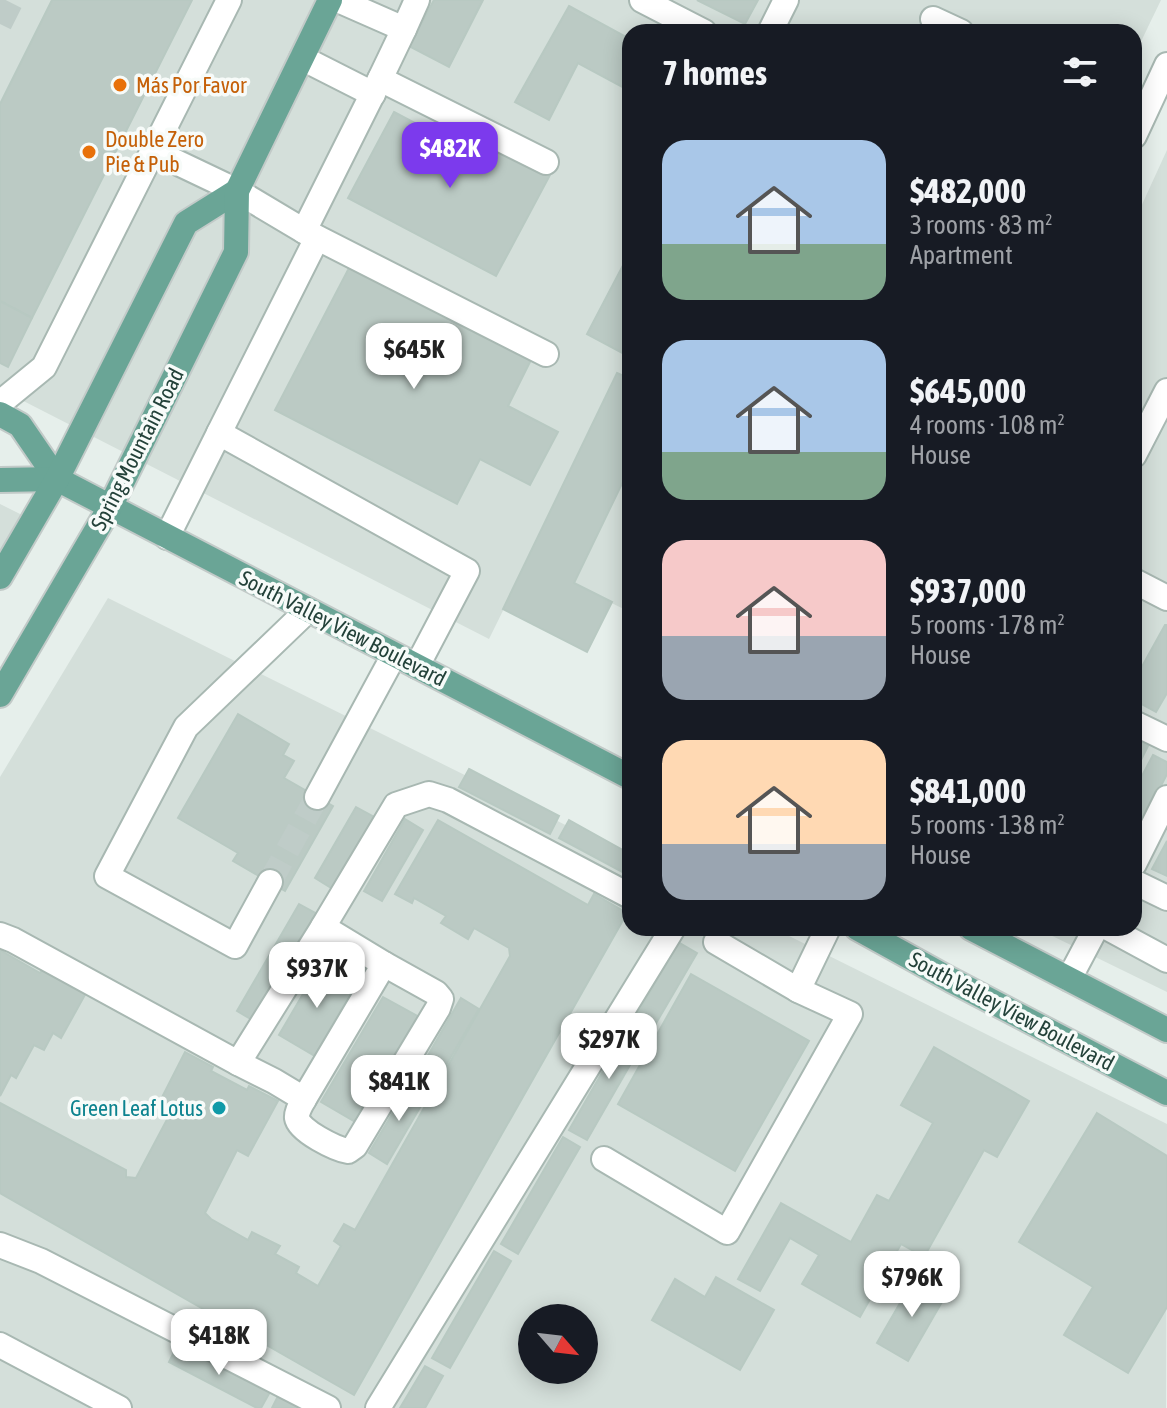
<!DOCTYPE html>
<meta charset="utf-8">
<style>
:root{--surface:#171b24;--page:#242831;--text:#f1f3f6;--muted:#9ea1a6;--accent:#7c3aed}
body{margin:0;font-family:"Asap Condensed",sans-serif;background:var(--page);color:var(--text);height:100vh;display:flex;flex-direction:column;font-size:30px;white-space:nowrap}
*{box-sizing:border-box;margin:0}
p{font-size:26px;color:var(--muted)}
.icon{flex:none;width:44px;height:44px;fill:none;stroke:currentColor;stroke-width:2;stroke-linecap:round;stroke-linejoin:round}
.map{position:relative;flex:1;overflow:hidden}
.sheet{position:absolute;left:622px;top:24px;width:520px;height:912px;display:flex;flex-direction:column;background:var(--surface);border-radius:24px;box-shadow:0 4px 20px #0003}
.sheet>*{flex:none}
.needle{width:52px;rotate:118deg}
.tools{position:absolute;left:518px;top:1304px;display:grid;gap:16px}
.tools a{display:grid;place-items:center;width:80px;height:80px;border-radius:50%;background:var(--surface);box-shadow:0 4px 20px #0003;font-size:40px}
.price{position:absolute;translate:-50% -68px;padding:0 18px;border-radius:16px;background:#fff;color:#222;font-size:26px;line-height:52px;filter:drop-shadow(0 2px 4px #0008)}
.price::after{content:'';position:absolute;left:50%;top:48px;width:24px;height:18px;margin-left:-12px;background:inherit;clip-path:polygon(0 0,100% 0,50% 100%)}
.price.current{background:var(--accent);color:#fff}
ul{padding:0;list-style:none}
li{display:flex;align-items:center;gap:24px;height:200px;padding:0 40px}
li span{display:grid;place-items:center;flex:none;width:224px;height:160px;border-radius:24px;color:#555}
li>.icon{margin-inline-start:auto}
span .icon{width:96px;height:96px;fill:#fffc;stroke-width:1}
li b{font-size:34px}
h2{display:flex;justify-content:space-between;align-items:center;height:96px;padding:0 40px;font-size:34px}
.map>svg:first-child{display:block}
</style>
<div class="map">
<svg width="1167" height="1408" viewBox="0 0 1167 1408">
<rect width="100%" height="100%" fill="#e6efeb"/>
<!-- built -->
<g fill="#d4dfda" fill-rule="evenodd">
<polygon points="0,0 1161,0 1134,56 1134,32 630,32 630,612 527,562 489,639 0,389"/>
<polygon points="1167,150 1167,992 1036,928 1134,928 1134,222"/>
<polygon points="0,504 22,515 0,552"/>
<path d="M108,598L630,857V928H773L1167,1124L1166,1408H0V777ZM532,1318H584V1370H532Z"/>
</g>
<!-- building -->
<g fill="#bbcac4" stroke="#b8c9c2" stroke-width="2">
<polygon points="52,0 192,0 32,318 0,301 0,104"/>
<polygon points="434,0 483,0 449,67 409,46"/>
<polygon points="697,0 758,0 745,24"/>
<polygon points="569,6 630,39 630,91 578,63 549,120 515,102"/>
<polygon points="394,112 441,137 448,121 550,175 496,276 348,198"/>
<polygon points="630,252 630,357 587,334"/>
<polygon points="350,266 531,360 508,406 558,432 530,485 480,459 457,504 275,410"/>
<polygon points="0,301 32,318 8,367 0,363"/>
<polygon points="617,373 630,379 630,467 574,583 612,602 587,652 503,609"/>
<polygon points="1165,625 1167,625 1167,693 1156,712 1134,700 1134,681"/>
<polygon points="238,714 289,744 283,755 294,761 284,778 333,806 285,891 233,861 238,853 178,818"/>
<polygon points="1134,738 1148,746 1134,774"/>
<polygon points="1153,755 1167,762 1167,774 1134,838 1134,791"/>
<polygon points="469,769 559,816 550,834 459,787"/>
<polygon points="356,807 374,817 333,889 315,878"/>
<polygon points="405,819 423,830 382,901 364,891"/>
<polygon points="438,820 588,905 594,894 627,913 354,1395 0,1193 0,1103 126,1170 126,1177 136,1178 171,1112 158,1105 185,1052 213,1067 211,1071 247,1090 249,1086 278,1101 248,1156 237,1150 205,1213 211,1219 248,1240 252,1232 280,1246 275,1254 299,1267 296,1273 318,1286 341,1246 334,1241 344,1224 355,1230 510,956 509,948 474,928 468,939 441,923 446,916 414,898 412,903 395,894"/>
<polygon points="569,820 630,854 630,876 559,838"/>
<polygon points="1167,841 1167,876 1152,869"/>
<polygon points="299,904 317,914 254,1021 237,1011"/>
<polygon points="678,942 697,953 655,1025 637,1015"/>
<polygon points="0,950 40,973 43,969 86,993 61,1038 53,1033 44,1050 34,1045 16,1078 11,1075 0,1096"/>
<polygon points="320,965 355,985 315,1056 279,1035"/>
<polygon points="691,974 809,1041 735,1171 618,1104"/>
<polygon points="383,997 419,1017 357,1123 321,1102"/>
<polygon points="461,998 479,1009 438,1079 420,1069"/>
<polygon points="631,1022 649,1032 587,1140 569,1130"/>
<polygon points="934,1047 1029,1101 997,1157 984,1150 924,1257 901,1244 860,1317 802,1284 819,1255 790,1238 760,1291 738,1279 781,1203 851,1242 877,1195 889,1201 933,1123 901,1105"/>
<polygon points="411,1082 429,1092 387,1164 369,1153"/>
<polygon points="1097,1113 1167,1156 1167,1307 1128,1373 1064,1335 1093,1287 1019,1242"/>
<polygon points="563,1137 580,1147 518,1254 501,1244"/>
<polygon points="494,1251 511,1261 450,1368 432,1358"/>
<polygon points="716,1277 774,1310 740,1370 652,1320 675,1279 705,1297"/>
<polygon points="934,1280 950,1288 908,1361 877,1343 911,1284 927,1293"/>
<polygon points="178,1344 270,1392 261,1408 257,1408 169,1362"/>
<polygon points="425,1366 443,1376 425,1408 400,1408"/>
<polygon points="278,1396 300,1408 272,1408"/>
</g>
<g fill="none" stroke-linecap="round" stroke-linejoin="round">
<!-- minor-tunnel -->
<g stroke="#bfccc8" stroke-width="24" stroke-dasharray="24 12" stroke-linecap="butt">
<polyline points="0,24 12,0"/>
<polyline points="270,882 317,797"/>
</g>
<defs>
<g id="minor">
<polyline points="338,0 404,29 380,79"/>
<polyline points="642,0 704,32"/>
<polyline points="933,19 961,32"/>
<polyline points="404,29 417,0"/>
<polyline points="770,32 786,0"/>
<polyline points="302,58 373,94"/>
<polyline points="1134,136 1167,65"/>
<polyline points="153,151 237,191 304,231 546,354"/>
<polyline points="304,231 380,79 546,162"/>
<polyline points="0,403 44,367 229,0"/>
<polyline points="219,433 317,238"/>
<polyline points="1134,455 1167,391"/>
<polyline points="167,537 219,433 467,571 417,666"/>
<polyline points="1134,581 1167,598"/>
<polyline points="1134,723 1167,739"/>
<polyline points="317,797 394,655"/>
<polyline points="1134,864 1167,798"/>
<polyline points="270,882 235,946 107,876 186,727 308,610"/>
<polyline points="1134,882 1167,898"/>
<polyline points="1108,928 1167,960"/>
<polyline points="0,935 13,940 238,1063 274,1081 304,1099 384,964 323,927 396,805 429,794 448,800 630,896"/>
<polyline points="716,942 798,990"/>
<polyline points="1069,979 1096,928"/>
<polyline points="238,1063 323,927"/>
<path d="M304,1099C301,1104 296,1113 297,1118C299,1131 336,1149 348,1151L355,1146L438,1008L441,999L436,993L384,964"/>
<polyline points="604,1159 727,1232 850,1014 798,990 828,928"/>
<polyline points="0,1245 41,1261 328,1408"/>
<polyline points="0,1345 119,1408"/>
<polyline points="378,1408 673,928"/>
</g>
<g id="major">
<polyline points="0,414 20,425 57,479 630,777"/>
<polyline points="0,480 57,479"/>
<polyline points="0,577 57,479 186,223 237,191"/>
<polyline points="0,695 110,507 236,252 237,191 330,0"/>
<polyline points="857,928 951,980 1167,1093"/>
<polyline points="971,928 1167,1030"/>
</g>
</defs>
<!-- minor casing -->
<use href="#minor" stroke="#a8b8b2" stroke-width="28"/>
<!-- major casing -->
<use href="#major" stroke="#c2cac8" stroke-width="28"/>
<!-- minor -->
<use href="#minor" stroke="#fff" stroke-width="24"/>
<!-- major -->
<use href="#major" stroke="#6aa596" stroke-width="24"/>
</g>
<!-- markers -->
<g fill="#e8710a" stroke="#f7fbf9" stroke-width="3">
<circle cx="120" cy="85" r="8"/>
<circle cx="89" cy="152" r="8"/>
</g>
<circle fill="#0f9aa8" stroke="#f7fbf9" stroke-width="3" cx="219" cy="1108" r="8"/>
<g text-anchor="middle" stroke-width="7" stroke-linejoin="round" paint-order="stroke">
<!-- food labels -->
<g font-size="22" fill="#c56008" stroke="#f7fbf9" text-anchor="start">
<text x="136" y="93">Más Por Favor</text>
<text x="105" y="147">Double Zero<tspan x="105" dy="25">Pie &amp; Pub</tspan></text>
</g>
<!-- street labels -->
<g font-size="22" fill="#24423a" stroke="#f7fbf9">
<text transform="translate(137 449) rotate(-63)" y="8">Spring Mountain Road</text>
<text transform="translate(343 628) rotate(27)" y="8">South Valley View Boulevard</text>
<text transform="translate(1012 1011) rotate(28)" y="8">South Valley View Boulevard</text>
</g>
<!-- culture labels -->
<g font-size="22" fill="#0d838f" stroke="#f7fbf9" text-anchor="end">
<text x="203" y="1116">Green Leaf Lotus</text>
</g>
</g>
</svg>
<div class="tools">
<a><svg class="needle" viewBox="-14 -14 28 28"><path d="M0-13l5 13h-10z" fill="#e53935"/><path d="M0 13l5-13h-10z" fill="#9ea1a6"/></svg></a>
</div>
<b class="price current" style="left:450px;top:190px">$482K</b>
<b class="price" style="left:414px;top:391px">$645K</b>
<b class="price" style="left:317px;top:1010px">$937K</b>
<b class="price" style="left:609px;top:1081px">$297K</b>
<b class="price" style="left:399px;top:1123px">$841K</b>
<b class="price" style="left:912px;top:1319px">$796K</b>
<b class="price" style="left:219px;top:1377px">$418K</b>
<section class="sheet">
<h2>7 homes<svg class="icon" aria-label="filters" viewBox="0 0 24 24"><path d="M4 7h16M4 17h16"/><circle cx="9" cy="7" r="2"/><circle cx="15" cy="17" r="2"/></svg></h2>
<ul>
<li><span style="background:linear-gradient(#a9c7e8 65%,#7fa58c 0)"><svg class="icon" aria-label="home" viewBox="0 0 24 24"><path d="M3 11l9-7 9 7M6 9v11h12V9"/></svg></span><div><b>$482,000</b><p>3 rooms · 83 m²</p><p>Apartment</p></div></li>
<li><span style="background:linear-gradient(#a9c7e8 70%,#7fa58c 0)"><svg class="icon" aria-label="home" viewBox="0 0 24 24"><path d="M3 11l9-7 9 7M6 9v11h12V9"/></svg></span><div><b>$645,000</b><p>4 rooms · 108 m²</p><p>House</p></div></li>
<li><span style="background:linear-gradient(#f6c9c9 60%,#9aa5b1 0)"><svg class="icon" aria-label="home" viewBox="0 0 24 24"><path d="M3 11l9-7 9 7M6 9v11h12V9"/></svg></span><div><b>$937,000</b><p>5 rooms · 178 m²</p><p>House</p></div></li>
<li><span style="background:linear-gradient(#ffd9b3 65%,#9aa5b1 0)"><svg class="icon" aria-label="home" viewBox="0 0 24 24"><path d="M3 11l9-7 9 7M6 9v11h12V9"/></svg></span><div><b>$841,000</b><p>5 rooms · 138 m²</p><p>House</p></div></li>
</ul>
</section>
</div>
